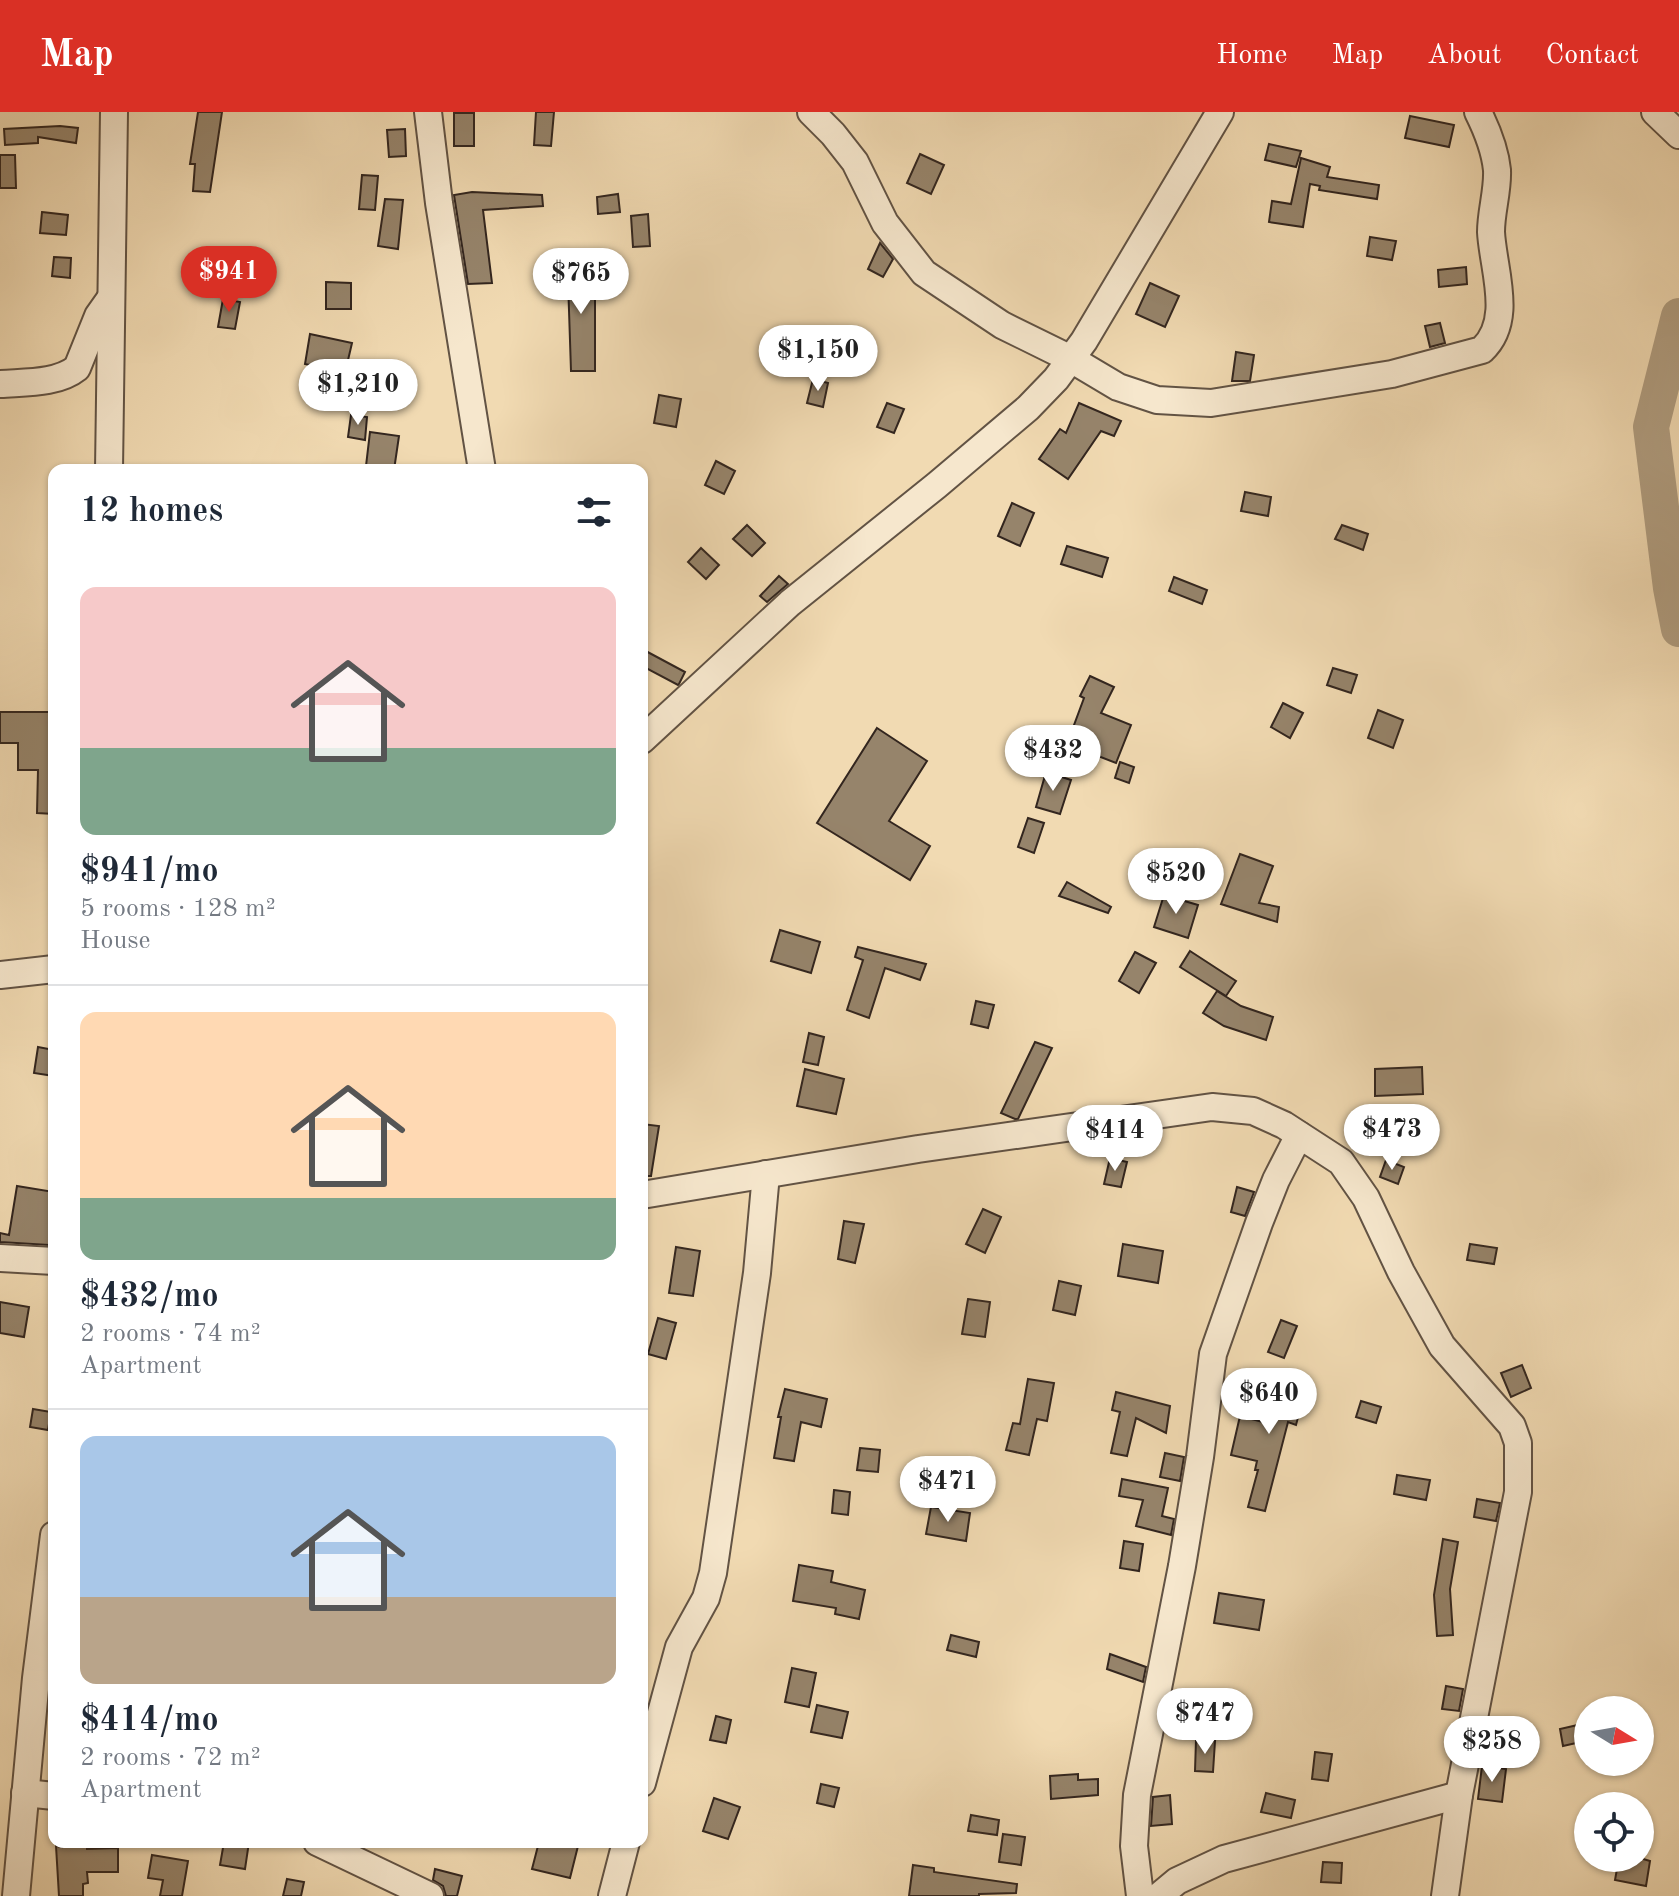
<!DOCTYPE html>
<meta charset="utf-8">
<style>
:root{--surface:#fff;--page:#f6f6f7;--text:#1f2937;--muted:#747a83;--line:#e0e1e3;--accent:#d93025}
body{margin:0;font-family:"Old Standard TT",serif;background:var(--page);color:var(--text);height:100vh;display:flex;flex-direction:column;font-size:30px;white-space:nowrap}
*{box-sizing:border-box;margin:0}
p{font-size:26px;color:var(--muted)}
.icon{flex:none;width:44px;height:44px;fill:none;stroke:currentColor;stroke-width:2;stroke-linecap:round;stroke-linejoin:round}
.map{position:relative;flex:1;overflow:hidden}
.panel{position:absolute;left:48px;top:352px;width:600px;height:1384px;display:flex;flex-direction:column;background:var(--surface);border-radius:16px;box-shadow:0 2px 6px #0004}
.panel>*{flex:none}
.needle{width:52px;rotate:101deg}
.controls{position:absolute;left:1574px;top:1584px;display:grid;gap:16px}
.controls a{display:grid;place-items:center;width:80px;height:80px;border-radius:50%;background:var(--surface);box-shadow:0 2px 6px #0004;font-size:40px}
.price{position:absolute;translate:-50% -68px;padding:0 18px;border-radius:28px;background:#fff;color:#222;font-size:26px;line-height:52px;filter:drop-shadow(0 2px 4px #0008)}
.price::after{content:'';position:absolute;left:50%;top:48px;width:24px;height:18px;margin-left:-12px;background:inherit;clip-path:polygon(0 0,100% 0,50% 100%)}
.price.on{background:var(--accent);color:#fff}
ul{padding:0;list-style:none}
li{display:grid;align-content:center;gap:16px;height:424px;padding:0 32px}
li+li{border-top:2px solid var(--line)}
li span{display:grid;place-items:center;height:248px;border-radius:16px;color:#555}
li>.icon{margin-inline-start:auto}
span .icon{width:144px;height:144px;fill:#fffc;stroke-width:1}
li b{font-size:34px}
h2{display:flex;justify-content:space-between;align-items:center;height:96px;padding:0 32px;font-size:34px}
header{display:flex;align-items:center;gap:48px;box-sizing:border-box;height:112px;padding:0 40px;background:var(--accent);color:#fff}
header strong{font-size:38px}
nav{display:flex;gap:44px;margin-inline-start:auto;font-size:28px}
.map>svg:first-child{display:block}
</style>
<header>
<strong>Map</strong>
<nav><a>Home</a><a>Map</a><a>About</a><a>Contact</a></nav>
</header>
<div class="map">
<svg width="1679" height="1784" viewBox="0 0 1679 1784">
<rect width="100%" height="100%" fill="#f1dab2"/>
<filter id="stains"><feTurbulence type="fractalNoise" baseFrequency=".0025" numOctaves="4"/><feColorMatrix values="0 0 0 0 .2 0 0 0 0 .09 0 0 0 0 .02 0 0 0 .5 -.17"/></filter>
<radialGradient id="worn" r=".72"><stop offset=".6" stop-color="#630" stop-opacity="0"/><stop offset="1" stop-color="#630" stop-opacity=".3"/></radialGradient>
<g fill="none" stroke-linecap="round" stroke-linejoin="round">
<!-- river -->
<polyline stroke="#b09d80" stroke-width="36" points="1679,204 1651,315 1671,476 1679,517"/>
</g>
<!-- building -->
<g fill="#96846b" stroke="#33261f" stroke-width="2">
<polygon points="198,0 222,0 210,80 193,79 195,52 190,52"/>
<polygon points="536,0 554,0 551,34 534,33"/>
<rect x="454" y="1" width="20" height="33"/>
<polygon points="1410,4 1454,13 1449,35 1405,26"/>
<polygon points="60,14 78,16 76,31 38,25 38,31 5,33 4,17"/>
<polygon points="405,17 406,44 389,45 387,18"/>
<polygon points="1269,32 1301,39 1296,55 1265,48"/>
<polygon points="920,42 944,53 931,82 907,71"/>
<polygon points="0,43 15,43 16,76 0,76"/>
<polygon points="1301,46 1330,55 1327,65 1379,73 1377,87 1319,78 1320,74 1310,72 1303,115 1269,110 1272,89 1291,92"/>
<polygon points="362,63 378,64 375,98 359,97"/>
<polygon points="472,80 542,83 543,94 483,98 492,171 468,172 454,83"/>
<polygon points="618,82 620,100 598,102 597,85"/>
<polygon points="385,87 403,88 398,137 378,134"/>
<polygon points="42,100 68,103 66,123 40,121"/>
<polygon points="648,102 650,134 633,135 631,104"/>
<polygon points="1370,125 1396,129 1392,148 1367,144"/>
<polygon points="880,131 893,147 883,165 868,157"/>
<polygon points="570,141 589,144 582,186 595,185 595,259 571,259 568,168 565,168"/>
<polygon points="54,145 71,146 70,166 52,164"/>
<polygon points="1466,155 1467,172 1439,175 1438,158"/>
<polygon points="326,170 351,171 351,197 326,197"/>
<polygon points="1150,171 1179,184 1165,215 1136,202"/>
<polygon points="223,187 240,190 235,217 218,215"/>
<polygon points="1440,211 1445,231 1430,235 1425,214"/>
<polygon points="310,222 352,231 345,261 305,252"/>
<polygon points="1236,240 1254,243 1250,269 1232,269"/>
<polygon points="813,267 828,271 823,295 807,291"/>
<polygon points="659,283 681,287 676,315 654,311"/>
<polygon points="887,291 904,297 894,321 877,315"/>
<polygon points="1079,291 1121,309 1114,324 1101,319 1068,367 1039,347 1060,317 1066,321"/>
<polygon points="351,303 367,305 365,328 348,325"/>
<polygon points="370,320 399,324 394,358 366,354"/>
<polygon points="716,349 735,359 724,382 705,373"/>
<polygon points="1245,380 1271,385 1268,404 1241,399"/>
<polygon points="1012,391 1034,401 1020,434 998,424"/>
<polygon points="747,413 765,431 752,444 733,427"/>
<polygon points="1342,413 1368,422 1363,438 1335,427"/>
<polygon points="1067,434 1108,446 1102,465 1061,452"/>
<polygon points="701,436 719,453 706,467 688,450"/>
<polygon points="779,464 788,472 767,490 760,484"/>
<polygon points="1174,465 1207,478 1202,492 1169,479"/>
<polygon points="642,537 685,560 679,572 678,573 642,554"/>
<polygon points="1333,556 1357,563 1351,581 1327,573"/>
<polygon points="1090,564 1114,575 1101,601 1131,613 1116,651 1067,632 1084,586 1080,584"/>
<polygon points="1283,591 1303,601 1290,626 1271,615"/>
<polygon points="1378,598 1403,608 1393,636 1368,626"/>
<polygon points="0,600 54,600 54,702 37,701 38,658 18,658 18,631 0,631"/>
<polygon points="877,616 927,649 889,709 930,734 910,768 817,711"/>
<polygon points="1120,650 1134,655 1129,671 1115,666"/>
<polygon points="1046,660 1071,668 1060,702 1036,695"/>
<polygon points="1028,706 1044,711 1034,741 1018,735"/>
<polygon points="1240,742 1273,754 1259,791 1279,795 1277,810 1221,792"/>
<polygon points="1067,770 1111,795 1108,801 1059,784"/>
<polygon points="1164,783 1198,793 1188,826 1154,815"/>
<polygon points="780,818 820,830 811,861 771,849"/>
<polygon points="858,835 926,852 920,868 885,856 869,906 847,898 863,848 855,845"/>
<polygon points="1190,839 1236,869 1226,884 1180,855"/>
<polygon points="1135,840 1156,851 1139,881 1119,869"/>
<polygon points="1217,879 1241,894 1273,905 1266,928 1224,914 1203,901"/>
<polygon points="976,889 994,893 988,916 971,912"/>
<polygon points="809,921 824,925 818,953 803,950"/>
<polygon points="1035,930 1052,936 1018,1007 1015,1007 1001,1001"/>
<polygon points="38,935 54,938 54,964 34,961"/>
<polygon points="1422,955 1423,982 1375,984 1375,957"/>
<polygon points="805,957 844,967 836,1002 797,994"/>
<polygon points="642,1012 659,1014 651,1064 642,1064"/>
<polygon points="1110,1046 1127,1050 1121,1075 1104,1072"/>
<polygon points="1386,1048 1404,1055 1398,1072 1380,1065"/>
<polygon points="17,1074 54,1080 49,1133 0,1130 0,1121 9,1123"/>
<polygon points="1237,1075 1254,1080 1245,1104 1231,1100"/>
<polygon points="983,1097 1001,1105 985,1141 966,1132"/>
<polygon points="844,1109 864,1112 855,1151 838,1147"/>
<polygon points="1123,1132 1163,1139 1158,1171 1118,1164"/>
<polygon points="1470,1132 1497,1136 1494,1152 1467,1148"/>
<polygon points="676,1135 700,1139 693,1184 669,1181"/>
<polygon points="1059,1169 1081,1174 1075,1203 1053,1198"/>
<polygon points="968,1187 990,1190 985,1225 962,1222"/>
<polygon points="0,1190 29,1195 24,1225 0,1221"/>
<polygon points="658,1206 676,1211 666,1247 648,1242"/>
<polygon points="1281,1208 1297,1214 1284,1246 1268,1240"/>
<polygon points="1522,1253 1531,1276 1511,1285 1501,1261"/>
<polygon points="1276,1263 1307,1271 1296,1313 1288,1310 1265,1399 1248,1395 1258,1358 1255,1358 1257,1349 1231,1343 1240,1304 1263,1310"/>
<polygon points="1028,1267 1054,1271 1047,1309 1037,1307 1029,1343 1006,1338 1013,1311 1020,1312"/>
<polygon points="785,1277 827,1287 821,1315 801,1310 794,1349 774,1346 781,1305 778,1305"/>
<polygon points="1116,1280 1170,1294 1166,1321 1136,1306 1127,1344 1111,1341 1120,1300 1112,1298"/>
<polygon points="1361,1289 1381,1295 1376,1311 1356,1305"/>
<polygon points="33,1297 51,1300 48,1318 30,1315"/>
<polygon points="860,1336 880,1338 878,1360 857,1358"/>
<polygon points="1165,1341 1184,1345 1180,1369 1160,1365"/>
<polygon points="1397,1363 1430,1368 1426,1388 1394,1382"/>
<polygon points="1122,1367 1168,1376 1162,1404 1174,1407 1171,1423 1136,1414 1143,1388 1119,1384"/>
<polygon points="834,1378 850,1380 848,1403 832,1401"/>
<polygon points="1477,1387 1500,1391 1496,1409 1474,1405"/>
<polygon points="931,1395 970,1401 966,1429 926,1422"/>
<polygon points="1443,1427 1458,1430 1450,1477 1453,1523 1437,1524 1434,1483"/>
<polygon points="1124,1429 1143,1432 1139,1459 1120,1456"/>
<polygon points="799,1453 833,1459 831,1470 865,1478 859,1507 835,1502 836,1496 793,1489"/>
<polygon points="1219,1481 1264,1488 1259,1518 1214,1511"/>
<polygon points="951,1523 979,1530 976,1545 947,1538"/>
<polygon points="1110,1542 1146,1555 1143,1570 1107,1557"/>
<polygon points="792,1556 816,1561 809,1595 785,1590"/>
<polygon points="1446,1574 1463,1577 1459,1599 1442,1597"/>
<polygon points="817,1593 848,1600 842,1626 811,1620"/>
<polygon points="716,1604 731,1608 726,1631 710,1628"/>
<polygon points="1582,1612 1585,1629 1563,1634 1560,1617"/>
<polygon points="1196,1628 1215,1629 1213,1660 1195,1659"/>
<polygon points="1315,1640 1332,1642 1328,1669 1312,1667"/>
<polygon points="1482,1654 1506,1657 1502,1690 1478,1687"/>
<polygon points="1078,1662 1078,1668 1098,1667 1098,1683 1051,1687 1050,1664"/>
<polygon points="821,1672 839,1676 834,1695 817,1691"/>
<polygon points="1266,1681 1295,1688 1291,1706 1261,1700"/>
<polygon points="1170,1683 1172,1712 1151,1714 1153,1685"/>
<polygon points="714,1686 740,1695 728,1727 703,1719"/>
<polygon points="971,1703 999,1708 997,1723 968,1719"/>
<polygon points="1003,1722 1025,1725 1021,1753 999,1750"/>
<polygon points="63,1730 87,1730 87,1737 118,1736 118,1760 87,1760 88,1771 83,1772 83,1784 59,1784 56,1734 62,1735"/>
<polygon points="224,1730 249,1730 245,1757 220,1753"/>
<polygon points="539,1730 579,1730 570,1766 532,1757"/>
<polygon points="152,1743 188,1749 182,1784 160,1784 163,1768 148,1766"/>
<polygon points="1619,1746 1640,1746 1650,1749 1646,1774 1615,1768"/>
<polygon points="1323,1750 1342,1751 1341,1771 1321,1770"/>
<polygon points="913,1753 934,1756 934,1760 1017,1772 1016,1781 979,1782 979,1784 909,1784"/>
<polygon points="435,1757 462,1764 457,1784 446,1784 443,1774 433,1768"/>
<polygon points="287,1767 304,1770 301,1784 283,1784"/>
</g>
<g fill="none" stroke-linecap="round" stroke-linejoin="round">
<defs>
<g id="minor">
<polyline points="428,0 439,91 482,358"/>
<path d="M811,0L833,22L855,50L885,111L924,161L1002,213L1071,247L1118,275L1157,288L1211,291L1392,262L1482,238C1514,208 1493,158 1491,120C1491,99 1498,79 1497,58C1495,38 1487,18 1478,0"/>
<polyline points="1655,0 1679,23"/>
<path d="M0,272C25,270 57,272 77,256L98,204L110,187"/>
<polyline points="109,358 114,0"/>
<polyline points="642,628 790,491 937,373 1028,296 1056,267 1084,229 1220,0"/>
<polyline points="0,863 54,857"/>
<polyline points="642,1083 918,1037 1212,995 1253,999 1284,1013 1341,1050 1366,1086 1401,1160 1442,1234 1512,1314 1518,1331 1518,1380 1459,1683 1445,1784"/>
<polyline points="0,1146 54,1149"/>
<polyline points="642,1671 679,1535 706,1486 713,1461 757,1161 766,1062"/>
<polyline points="25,1681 54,1684"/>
<polyline points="317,1730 430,1784"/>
<polyline points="16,1784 36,1566 54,1423"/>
<polyline points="612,1784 626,1730"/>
<polyline points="1140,1784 1134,1734 1137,1683 1182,1454 1200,1345 1213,1242 1259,1111 1276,1068 1299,1023"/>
<polyline points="1159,1784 1177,1769 1224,1747 1459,1683"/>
</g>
</defs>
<!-- minor casing -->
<use href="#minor" stroke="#625344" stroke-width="30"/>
<!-- minor -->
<use href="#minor" stroke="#f6e7cd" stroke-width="26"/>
</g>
<rect width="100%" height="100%" filter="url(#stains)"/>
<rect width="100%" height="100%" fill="url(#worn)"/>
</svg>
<div class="controls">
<a><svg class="needle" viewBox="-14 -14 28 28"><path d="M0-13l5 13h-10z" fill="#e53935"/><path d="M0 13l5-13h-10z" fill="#747a83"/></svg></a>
<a><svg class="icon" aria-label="locate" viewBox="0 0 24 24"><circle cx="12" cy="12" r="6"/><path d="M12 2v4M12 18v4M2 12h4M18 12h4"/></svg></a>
</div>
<b class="price on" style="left:229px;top:202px">$941</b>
<b class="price" style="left:581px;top:204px">$765</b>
<b class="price" style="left:818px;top:281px">$1,150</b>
<b class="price" style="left:358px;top:315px">$1,210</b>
<b class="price" style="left:1053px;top:681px">$432</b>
<b class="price" style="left:1176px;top:804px">$520</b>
<b class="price" style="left:1392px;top:1060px">$473</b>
<b class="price" style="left:1115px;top:1061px">$414</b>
<b class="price" style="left:1269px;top:1324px">$640</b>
<b class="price" style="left:948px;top:1412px">$471</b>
<b class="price" style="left:1205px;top:1644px">$747</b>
<b class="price" style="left:1492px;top:1672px">$258</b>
<section class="panel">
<h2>12 homes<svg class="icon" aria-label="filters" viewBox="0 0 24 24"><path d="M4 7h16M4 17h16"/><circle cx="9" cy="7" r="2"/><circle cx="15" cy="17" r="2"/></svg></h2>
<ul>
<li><span style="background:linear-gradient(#f6c9c9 65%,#7fa58c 0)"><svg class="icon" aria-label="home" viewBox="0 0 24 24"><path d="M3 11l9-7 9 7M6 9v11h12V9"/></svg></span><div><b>$941/mo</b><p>5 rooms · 128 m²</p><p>House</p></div></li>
<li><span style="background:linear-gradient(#ffd9b3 75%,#7fa58c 0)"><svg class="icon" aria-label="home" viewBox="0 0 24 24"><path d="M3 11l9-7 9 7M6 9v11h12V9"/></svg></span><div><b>$432/mo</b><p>2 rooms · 74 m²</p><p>Apartment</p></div></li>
<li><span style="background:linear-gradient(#a9c7e8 65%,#b9a48a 0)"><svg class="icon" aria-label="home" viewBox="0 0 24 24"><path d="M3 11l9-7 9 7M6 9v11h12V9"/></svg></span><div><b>$414/mo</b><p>2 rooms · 72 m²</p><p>Apartment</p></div></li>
</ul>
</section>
</div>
